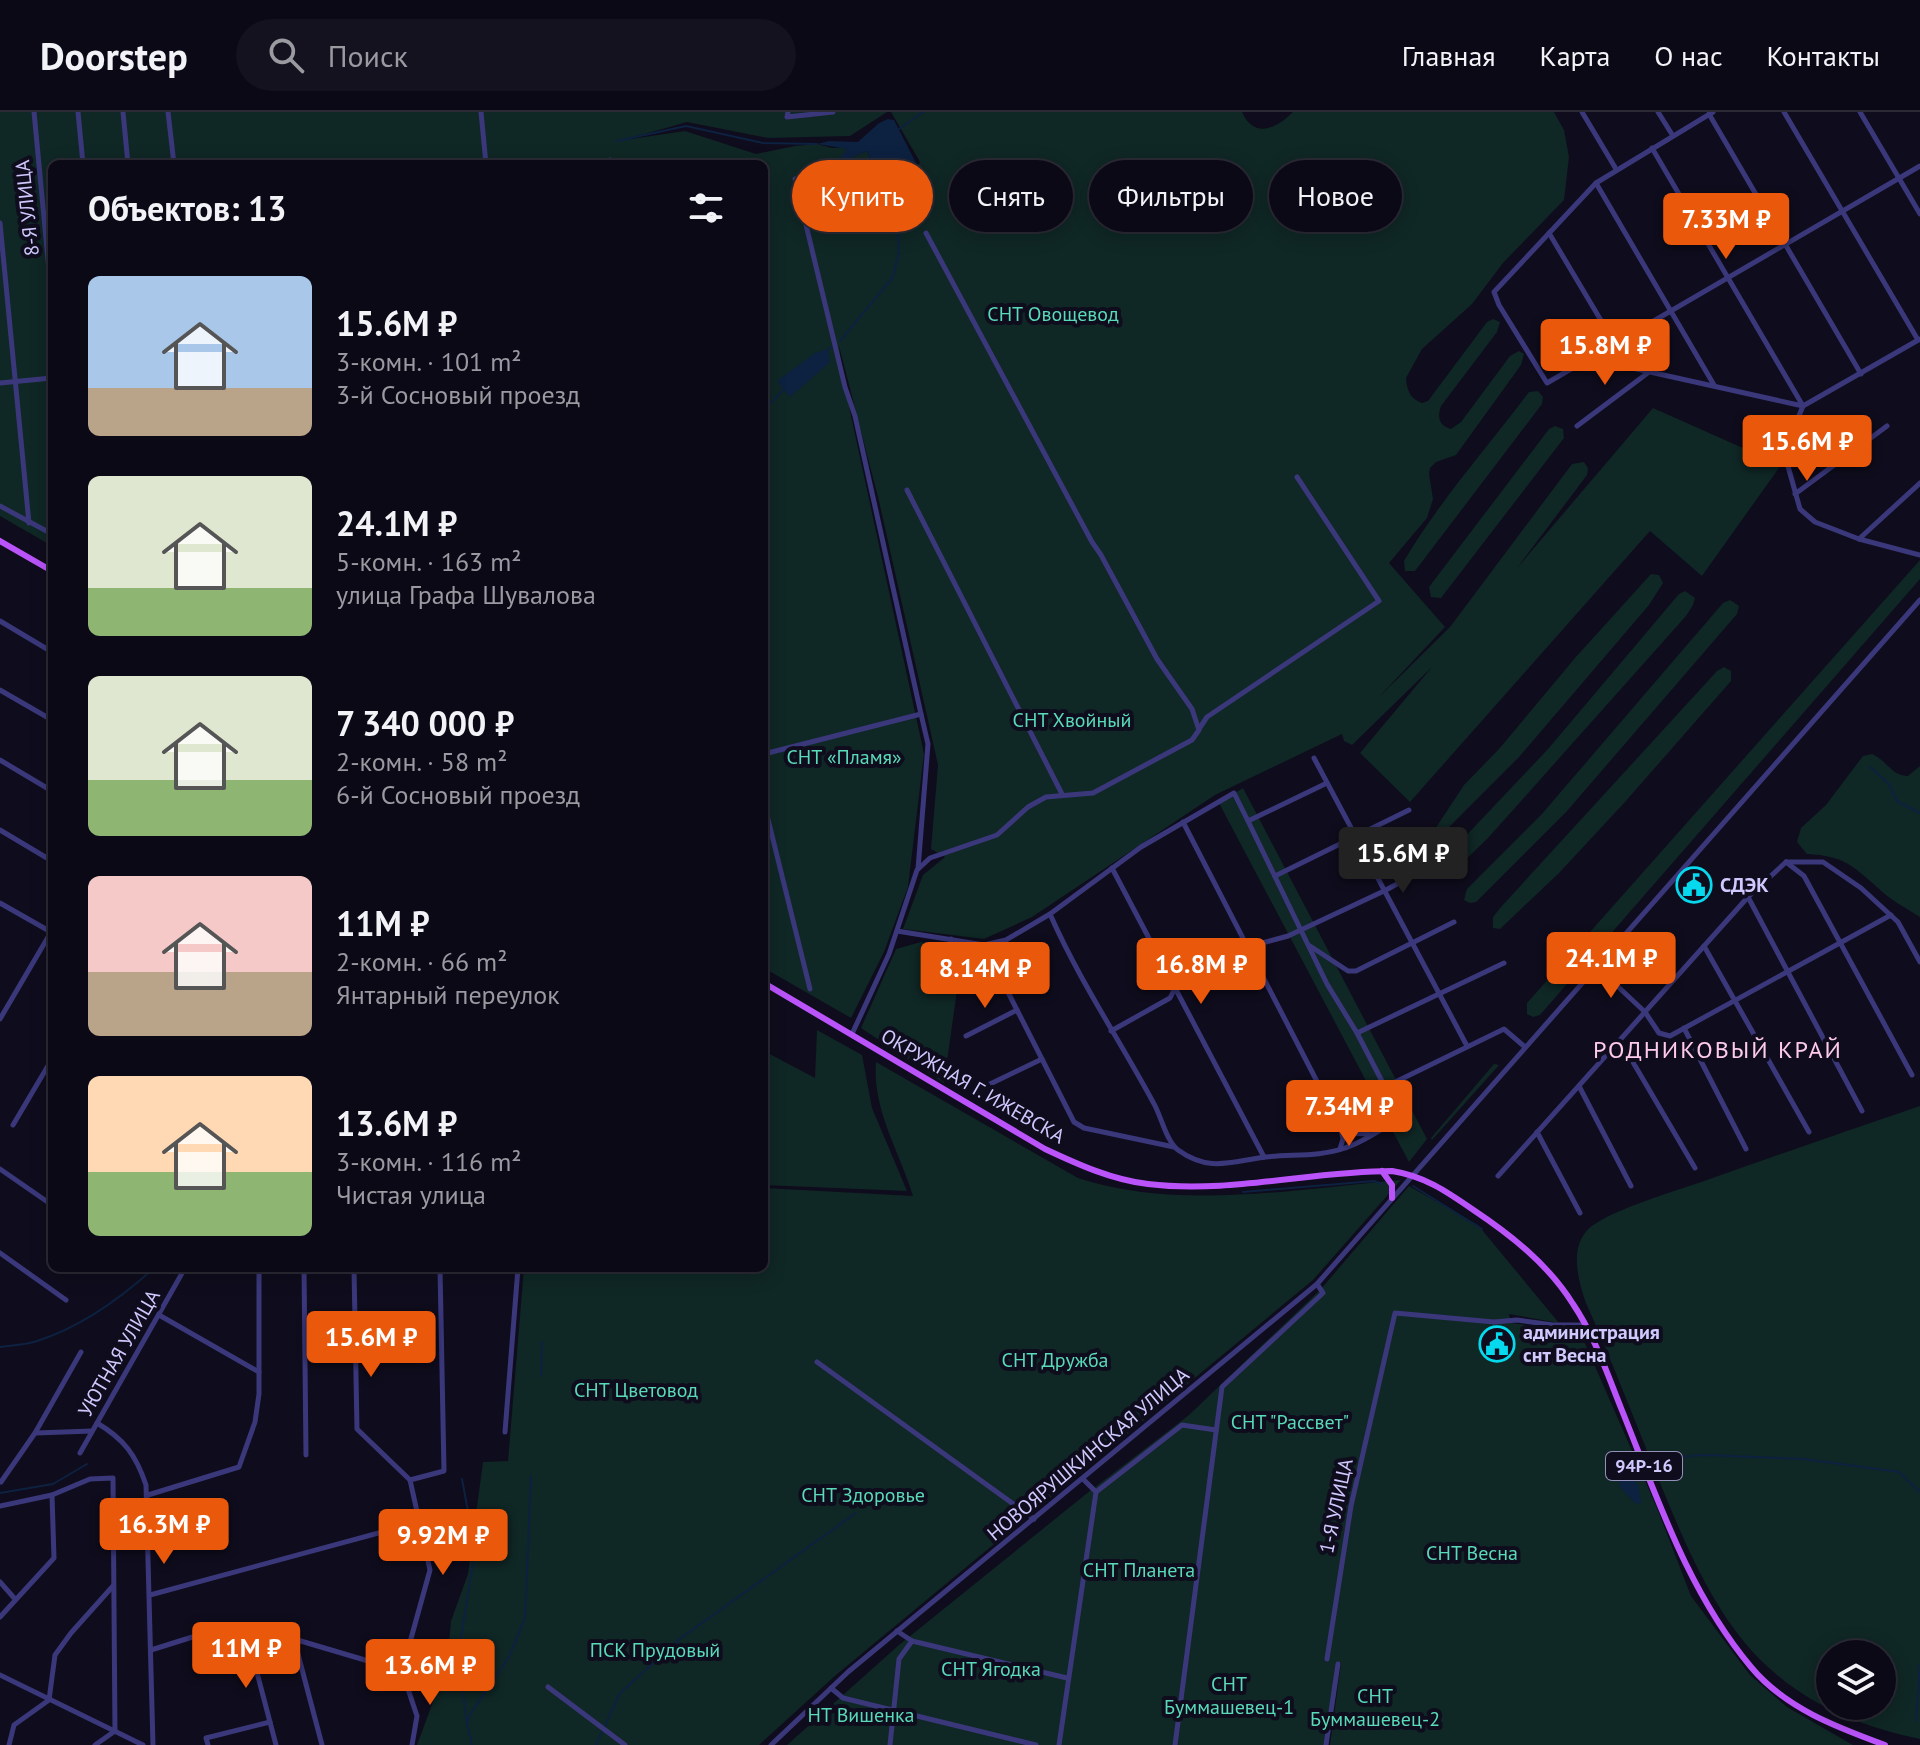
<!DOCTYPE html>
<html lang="ru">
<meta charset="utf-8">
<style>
:root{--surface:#0b0916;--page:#14121f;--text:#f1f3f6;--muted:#9a9aa1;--line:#2b2a35;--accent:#ea580c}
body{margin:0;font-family:"PT Sans",sans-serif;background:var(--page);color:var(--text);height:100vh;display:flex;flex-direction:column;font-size:30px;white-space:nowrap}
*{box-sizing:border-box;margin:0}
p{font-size:26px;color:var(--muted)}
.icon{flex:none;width:44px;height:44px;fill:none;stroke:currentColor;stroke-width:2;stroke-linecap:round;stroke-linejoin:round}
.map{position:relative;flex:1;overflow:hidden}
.panel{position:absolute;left:48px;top:48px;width:720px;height:1112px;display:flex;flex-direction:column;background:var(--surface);border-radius:12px;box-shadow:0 4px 20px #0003,0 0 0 2px var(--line)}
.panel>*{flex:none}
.hud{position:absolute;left:792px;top:48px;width:760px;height:72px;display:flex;gap:16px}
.fabs{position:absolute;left:1816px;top:1528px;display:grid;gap:16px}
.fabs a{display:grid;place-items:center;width:80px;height:80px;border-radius:50%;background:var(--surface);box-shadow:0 4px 20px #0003,0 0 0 2px var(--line);font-size:40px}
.price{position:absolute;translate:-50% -68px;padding:0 18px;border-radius:8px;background:var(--accent);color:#fff;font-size:26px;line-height:52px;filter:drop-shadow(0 2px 4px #0008)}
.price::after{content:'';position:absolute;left:50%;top:48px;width:24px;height:18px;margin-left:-12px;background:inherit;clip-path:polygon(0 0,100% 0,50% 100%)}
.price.current{background:#222;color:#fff}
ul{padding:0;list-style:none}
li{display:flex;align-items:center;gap:24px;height:200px;padding:0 40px}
li span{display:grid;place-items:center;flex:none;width:224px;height:160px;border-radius:12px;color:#555}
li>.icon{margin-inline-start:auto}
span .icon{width:96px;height:96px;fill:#fffc;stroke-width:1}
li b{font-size:34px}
h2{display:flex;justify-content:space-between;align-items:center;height:96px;padding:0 40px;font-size:34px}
.chip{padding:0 28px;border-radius:36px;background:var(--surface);box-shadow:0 4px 20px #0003,0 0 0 2px var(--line);font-size:28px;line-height:72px}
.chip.current{background:var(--accent);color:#fff}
header{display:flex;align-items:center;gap:48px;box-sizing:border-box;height:112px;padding:0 40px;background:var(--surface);border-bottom:2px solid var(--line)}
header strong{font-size:38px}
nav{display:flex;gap:44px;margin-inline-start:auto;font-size:28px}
.search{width:560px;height:72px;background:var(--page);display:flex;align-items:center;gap:20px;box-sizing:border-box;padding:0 28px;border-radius:44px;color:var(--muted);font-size:30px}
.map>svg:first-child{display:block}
</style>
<header>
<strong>Doorstep</strong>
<div class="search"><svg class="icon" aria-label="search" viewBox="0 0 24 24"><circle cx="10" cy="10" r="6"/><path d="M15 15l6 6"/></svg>Поиск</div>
<nav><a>Главная</a><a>Карта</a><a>О нас</a><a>Контакты</a></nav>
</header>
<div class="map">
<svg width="1920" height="1633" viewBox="0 0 1920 1633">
<rect width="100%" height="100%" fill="#0f0c1d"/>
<!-- green -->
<g fill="#0f2725" fill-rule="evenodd">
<path d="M0,0H887L850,24L768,26L687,10L624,28L685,19L756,42L795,34L817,32L832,36H846L847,39L835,52L867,39L875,61L892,76V91L887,101L897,114L893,101L900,93L920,50L891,0H1242C1254,27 1276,17 1293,0H1554L1564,18L1569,45L1564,88L1503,151L1472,192L1422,237L1406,266C1407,278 1410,287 1422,291L1428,289L1487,210L1493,207L1500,210L1497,220L1441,294C1437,305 1439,314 1451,317L1461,310L1510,244L1519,239L1524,242L1521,253L1456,343L1436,350L1430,356L1429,362L1433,387L1427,406L1389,451L1445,515L1378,586L1450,515L1572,352L1584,350L1588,356L1587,363L1517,456L1653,296L1781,353L1702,464L1650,419L1410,690L1360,641L1432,555L1352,633L1344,629L1342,622L1215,683L1032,805L984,827L903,817L923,763L945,745L931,737L938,653L879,389L839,234L844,271L924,642L908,775L884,840L851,906L764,856V52H52V434L0,404Z"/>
<path d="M1538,279L1543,285L1542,292L1415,459H1405L1404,449C1440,388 1487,336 1529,280Z"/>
<polygon points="1555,314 1563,317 1564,326 1441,486 1431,485 1429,475 1549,317"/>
<polygon points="1920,448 1920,467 1540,903 1533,905 1527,902 1527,891"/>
<polygon points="1651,462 1659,463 1663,471 1649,493 1520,644 1443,721 1436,721 1437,714 1464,673 1499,637 1575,546"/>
<polygon points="1685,479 1695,486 1693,493 1686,504 1488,726 1454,759 1444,759 1441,753 1444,747 1548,637 1679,482"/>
<polygon points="1730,488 1739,494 1737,502 1567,699 1476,790 1470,791 1464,788 1467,777 1541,703 1723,491"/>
<polygon points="1724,555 1731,559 1731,569 1625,690 1559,761 1500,817 1493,816 1493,805 1501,795 1717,559"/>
<path d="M1872,642C1888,649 1890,663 1908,664L1920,654V805C1906,796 1890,788 1878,776C1852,753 1844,744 1807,742L1797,730L1801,716L1826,693L1863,644Z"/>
<polygon points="1243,676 1427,1027 1409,1050 1219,691"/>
<polygon points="921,830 946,834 958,840 957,878 944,971 861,916 896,837"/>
<polygon points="817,918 862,943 872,996 907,1079 764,1073 764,939 815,966"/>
<path d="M876,950L1078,1066C1178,1099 1297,1077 1401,1068L1313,1168L836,1563L759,1633H417L447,1552L451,1509L468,1462L483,1350L508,1349L524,1156H764V1076L913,1084C900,1040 872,998 876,950Z"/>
<polygon points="1494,952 1499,953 1432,1028 1431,1026"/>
<path d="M1920,994V1627C1863,1615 1811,1595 1768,1555C1714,1506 1683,1427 1656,1361C1633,1304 1611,1247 1586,1191C1579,1171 1570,1140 1585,1121C1600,1100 1680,1078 1707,1068C1778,1043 1849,1018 1920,994ZM1882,1542V1594H1830V1542Z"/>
<polygon points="1409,1074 1478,1113 1559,1211 1509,1202 1511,1211 1580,1220 1657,1396 1691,1484 1750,1563 1787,1595 1853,1633 1330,1633 1341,1551 1337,1550 1325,1633 787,1633 899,1533 1086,1382 1189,1303 1321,1177"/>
</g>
<!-- water -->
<g fill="#0d2140">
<polygon points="888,7 894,8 917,53 904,73 904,89 893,101 898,116 886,104 892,91 892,76 875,61 867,39 834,53 847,37 817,32 829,29 858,30 879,11"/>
<polygon points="828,237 830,250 790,285 777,269 815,241"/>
<polygon points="1617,1361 1626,1361 1638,1373 1641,1390 1637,1393 1620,1375"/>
</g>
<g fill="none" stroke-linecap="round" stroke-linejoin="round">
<!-- stream -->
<g stroke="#0d2140" stroke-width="2">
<polyline points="899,17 923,0"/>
<polyline points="617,29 686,14 763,31 817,32"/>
<polyline points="840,229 893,165 899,139 898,116"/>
<polyline points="828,237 832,235"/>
<polyline points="764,298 784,277"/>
<polyline points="1870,655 1889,672 1897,689 1920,701"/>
<polyline points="1413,1074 1482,1117"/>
<polyline points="1243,1080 1374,1069 1382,1072"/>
<path d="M0,1235C12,1233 26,1233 37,1229C81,1215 121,1186 154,1156"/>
<polyline points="541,1264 542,1230"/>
<polyline points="1648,1347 1705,1343 1804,1347 1899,1360 1920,1380"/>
<polyline points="1626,1361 1638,1351"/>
<polyline points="462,1367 475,1438 458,1544 467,1611"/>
<polyline points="0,1381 53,1372 87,1352"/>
<polyline points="1916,1609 1920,1552"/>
<polyline points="472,1633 467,1611 471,1601 509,1545 525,1506 531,1364"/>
<polyline points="596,1633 620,1581 681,1526 856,1401"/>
</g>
<!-- minor -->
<g stroke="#3a387b" stroke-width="5">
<polyline points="34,0 52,190"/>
<polyline points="78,0 83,52"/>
<polyline points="123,0 128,52"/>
<polyline points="168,0 174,52"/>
<polyline points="481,0 486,52"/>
<polyline points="788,0 787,5 833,0"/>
<polyline points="1582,0 1616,57"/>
<polyline points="1658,0 1673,24"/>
<polyline points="1713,0 1596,71 1494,180 1499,193 1547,271 1920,54"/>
<polyline points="1784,0 1918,228"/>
<polyline points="1860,0 1920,102"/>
<polyline points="1709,2 1861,262"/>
<polyline points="1652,36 1803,294 1784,340 1800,397 1815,410 1859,427"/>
<polyline points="610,48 611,52"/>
<polyline points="795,67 845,275 855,304 921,602"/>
<polyline points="1596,71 1714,273"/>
<polyline points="0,111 29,411"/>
<polyline points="1549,121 1615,232 1632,256 1803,294 1920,227"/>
<polyline points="0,271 52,266"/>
<polyline points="1577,314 1649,260"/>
<polyline points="1920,371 1859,427 1920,443"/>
<polyline points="907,378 1062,682"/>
<polyline points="1795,382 1887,314"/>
<polyline points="0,394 52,422"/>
<polyline points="0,509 52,540"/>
<polyline points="0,578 52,608"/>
<polyline points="1199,617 1207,605 1379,489 1297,365"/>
<polyline points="764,642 921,602 928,632 918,757"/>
<polyline points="1314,646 1467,934"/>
<polyline points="0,648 52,679"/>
<polyline points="764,691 810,877"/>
<polyline points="1248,709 1327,872 1357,921 1385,975"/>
<polyline points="1183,710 1340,1014 1343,1027 1340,1037"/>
<polyline points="0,718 52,749"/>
<polyline points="1786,750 1804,764 1912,963"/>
<polyline points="1787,750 1823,750 1861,776 1898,810 1920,850"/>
<polyline points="1112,756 1264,1045"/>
<polyline points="1275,764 1409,698"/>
<polyline points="1748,785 1862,999"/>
<polyline points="0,791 51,820"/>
<path d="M1050,802C1079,868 1119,927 1153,990C1161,1003 1166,1029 1178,1038C1210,1061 1232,1049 1266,1045C1292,1042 1319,1045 1345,1036C1364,1030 1382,1017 1398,1007L1385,975L1504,917L1525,935"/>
<polyline points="897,819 984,833 1006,828 1050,802 1141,735 1234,681 1248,709 1327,671"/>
<polyline points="951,827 950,870 953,878"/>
<polyline points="984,833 1074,1010 1084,1016 1174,1035"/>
<polyline points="1310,834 1348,859 1356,859 1454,810"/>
<polyline points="1704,834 1809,1020"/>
<polyline points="1597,855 1645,900 1659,921 1670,924 1891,803"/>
<polyline points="0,907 51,820"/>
<polyline points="1684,916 1746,1037"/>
<polyline points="1111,919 1170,886 1175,876 1247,835 1288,824 1384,779 1436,751"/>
<polyline points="1357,921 1504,851"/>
<polyline points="852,922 889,842 917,758 930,746 997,723 1028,695 1046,685 1093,681 1192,628 1199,618 1192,597 1157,547 1101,443 1092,430 926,121"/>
<polyline points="966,924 1017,898"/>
<polyline points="1620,928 1695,1056"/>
<polyline points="990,972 1042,947"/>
<polyline points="1579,974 1631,1074"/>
<polyline points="13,1013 52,947"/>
<polyline points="1341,1014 1349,1021 1369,1022"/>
<polyline points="1537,1020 1580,1101"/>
<polyline points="0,1057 52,1093"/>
<polyline points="1498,1064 1748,785 1786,750"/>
<polyline points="0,1141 66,1188"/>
<polyline points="304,1156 306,1343"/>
<polyline points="354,1156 357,1317 410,1368"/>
<polyline points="159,1203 259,1260"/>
<polyline points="817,1250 1034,1407"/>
<path d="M97,1311C124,1327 136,1343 146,1373L153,1633"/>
<polyline points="505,1320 518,1156"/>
<polyline points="36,1321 92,1319"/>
<polyline points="80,1341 185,1156"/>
<polyline points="410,1368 430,1458 402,1559 417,1604 412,1633"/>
<polyline points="410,1368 444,1359 440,1156"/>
<polyline points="1,1370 35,1321 81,1240"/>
<polyline points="1096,1380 1182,1313 1216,1318"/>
<polyline points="148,1383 239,1355 255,1310 259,1282 259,1156"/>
<polyline points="0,1394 52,1383 90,1367 113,1366 115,1619 95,1633"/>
<polyline points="0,1470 15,1487"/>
<polyline points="150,1483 419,1410"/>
<polyline points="0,1505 54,1446 52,1383"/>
<polyline points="245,1515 276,1633"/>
<polyline points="897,1519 912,1529 1067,1566"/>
<polyline points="294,1527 322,1633"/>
<polyline points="151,1538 218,1517 245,1515 294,1527 402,1559"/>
<polyline points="1327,1547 1351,1394 1395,1201 1494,1210 1517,1208 1553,1213 1584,1213"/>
<polyline points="0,1563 143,1633"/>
<polyline points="548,1575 625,1633"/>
<polyline points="831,1576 843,1586 1036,1633"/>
<polyline points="9,1633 14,1613 49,1588 55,1543 71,1521 113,1474"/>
<polyline points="208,1633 206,1626 270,1610"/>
<polyline points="771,1633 848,1560 1317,1172 1920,488"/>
<polyline points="890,1633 899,1547 912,1529"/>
<polyline points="1059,1633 1096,1380 1083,1367"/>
<polyline points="1175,1633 1222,1275 1323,1181 1317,1172"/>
<polyline points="1326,1633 1338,1552"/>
</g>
<!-- major -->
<g stroke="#ba54fa" stroke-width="6">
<polyline points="0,429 52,459"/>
<path d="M764,871L1045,1037C1077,1052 1112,1068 1148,1072C1229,1082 1311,1059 1392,1059C1424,1064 1446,1079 1472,1097C1511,1123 1548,1152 1573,1192C1594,1223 1607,1261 1621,1296C1657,1385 1688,1480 1751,1555C1785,1596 1836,1615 1885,1633"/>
<polyline points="1382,1059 1392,1073 1392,1086"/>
</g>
</g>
<!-- icons -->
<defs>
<symbol id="civic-ring" viewBox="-11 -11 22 22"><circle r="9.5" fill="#0f0c1d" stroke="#06d9ed" stroke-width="1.5"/><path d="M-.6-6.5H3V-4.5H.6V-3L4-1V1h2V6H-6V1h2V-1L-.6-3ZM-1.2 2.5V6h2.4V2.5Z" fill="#06d9ed"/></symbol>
</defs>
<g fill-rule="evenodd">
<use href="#civic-ring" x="1674" y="753" width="40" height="40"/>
<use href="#civic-ring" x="1477" y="1212" width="40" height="40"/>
</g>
<g text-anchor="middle" stroke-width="8" stroke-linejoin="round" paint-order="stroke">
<!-- shield labels -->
<rect fill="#0f0c1d" stroke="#9590ba" stroke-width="2" x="1606" y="1340" width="76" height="28" rx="6"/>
<g font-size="18" font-weight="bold" fill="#cfc9fe">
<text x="1644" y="1360">94Р-16</text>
</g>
<!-- street labels -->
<g font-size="20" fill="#cfc9fe" stroke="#0f0c1d">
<text transform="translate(27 96) rotate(-96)" y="7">8-Я УЛИЦА</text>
<text transform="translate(973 974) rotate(30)" y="7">ОКРУЖНАЯ Г. ИЖЕВСКА</text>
<text transform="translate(119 1241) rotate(-60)" y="7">УЮТНАЯ УЛИЦА</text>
<text transform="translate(1088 1342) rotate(-40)" y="7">НОВОЯРУШКИНСКАЯ УЛИЦА</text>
<text transform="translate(1336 1394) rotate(-78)" y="7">1-Я УЛИЦА</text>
</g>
<!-- park labels -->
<g font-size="20" fill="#59dab8" stroke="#0f0c1d">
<text x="1053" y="209">СНТ Овощевод</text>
<text x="1072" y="615">СНТ Хвойный</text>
<text x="844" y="652">СНТ «Пламя»</text>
<text x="1055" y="1255">СНТ Дружба</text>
<text x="636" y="1285">СНТ Цветовод</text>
<text x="1290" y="1317">СНТ "Рассвет"</text>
<text x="863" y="1390">СНТ Здоровье</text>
<text x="1472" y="1448">СНТ Весна</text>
<text x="1139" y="1465">СНТ Планета</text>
<text x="655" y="1545">ПСК Прудовый</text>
<text x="991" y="1564">СНТ Ягодка</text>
<text x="1229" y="1579">СНТ<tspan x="1229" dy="23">Буммашевец-1</tspan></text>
<text x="1375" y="1591">СНТ<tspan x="1375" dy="23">Буммашевец-2</tspan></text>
<text x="861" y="1610">НТ Вишенка</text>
</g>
<!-- poi labels -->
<g font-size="20" font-weight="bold" fill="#cfc9fe" stroke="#0f0c1d" text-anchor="start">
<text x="1720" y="780">СДЭК</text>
<text x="1523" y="1227">администрация<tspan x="1523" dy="23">снт Весна</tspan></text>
</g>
<!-- quarter labels -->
<g font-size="24" letter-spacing="2" fill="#fecbec" stroke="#0f0c1d">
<text x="1718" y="946">РОДНИКОВЫЙ КРАЙ</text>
</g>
</g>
</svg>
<div class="fabs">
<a><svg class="icon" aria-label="layers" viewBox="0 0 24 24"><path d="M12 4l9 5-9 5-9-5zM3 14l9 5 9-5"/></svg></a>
</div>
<b class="price" style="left:1726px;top:149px">7.33M ₽</b>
<b class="price" style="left:1605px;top:275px">15.8M ₽</b>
<b class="price" style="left:1807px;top:371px">15.6M ₽</b>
<b class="price current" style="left:1403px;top:783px">15.6M ₽</b>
<b class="price" style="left:1611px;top:888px">24.1M ₽</b>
<b class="price" style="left:1201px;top:894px">16.8M ₽</b>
<b class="price" style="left:985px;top:898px">8.14M ₽</b>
<b class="price" style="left:1349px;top:1036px">7.34M ₽</b>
<b class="price" style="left:371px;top:1267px">15.6M ₽</b>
<b class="price" style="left:164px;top:1454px">16.3M ₽</b>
<b class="price" style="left:443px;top:1465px">9.92M ₽</b>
<b class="price" style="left:246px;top:1578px">11M ₽</b>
<b class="price" style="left:430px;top:1595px">13.6M ₽</b>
<div class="hud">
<a class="chip current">Купить</a>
<a class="chip">Снять</a>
<a class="chip">Фильтры</a>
<a class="chip">Новое</a>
</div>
<section class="panel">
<h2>Объектов: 13<svg class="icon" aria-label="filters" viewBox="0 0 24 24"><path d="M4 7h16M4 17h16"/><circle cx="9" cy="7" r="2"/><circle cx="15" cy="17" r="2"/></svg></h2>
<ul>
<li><span style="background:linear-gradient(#a9c7e8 70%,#b9a48a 0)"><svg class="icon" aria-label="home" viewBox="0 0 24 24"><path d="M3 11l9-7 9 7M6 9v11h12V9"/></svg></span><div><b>15.6M ₽</b><p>3-комн. · 101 m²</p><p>3-й Сосновый проезд</p></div></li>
<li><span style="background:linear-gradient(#dfe7d0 70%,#8fb573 0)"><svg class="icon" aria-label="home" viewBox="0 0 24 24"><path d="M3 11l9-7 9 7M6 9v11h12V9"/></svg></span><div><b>24.1M ₽</b><p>5-комн. · 163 m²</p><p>улица Графа Шувалова</p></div></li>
<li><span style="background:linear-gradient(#dfe7d0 65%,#8fb573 0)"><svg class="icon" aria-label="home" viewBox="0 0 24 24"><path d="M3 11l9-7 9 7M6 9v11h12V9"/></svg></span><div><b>7 340 000 ₽</b><p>2-комн. · 58 m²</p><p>6-й Сосновый проезд</p></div></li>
<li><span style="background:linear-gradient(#f6c9c9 60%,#b9a48a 0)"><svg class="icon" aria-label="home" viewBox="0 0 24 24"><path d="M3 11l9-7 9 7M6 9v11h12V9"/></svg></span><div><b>11M ₽</b><p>2-комн. · 66 m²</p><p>Янтарный переулок</p></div></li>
<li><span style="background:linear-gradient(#ffd9b3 60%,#8fb573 0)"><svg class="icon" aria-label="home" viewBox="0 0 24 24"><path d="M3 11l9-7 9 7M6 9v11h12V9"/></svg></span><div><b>13.6M ₽</b><p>3-комн. · 116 m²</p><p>Чистая улица</p></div></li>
</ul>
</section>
</div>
